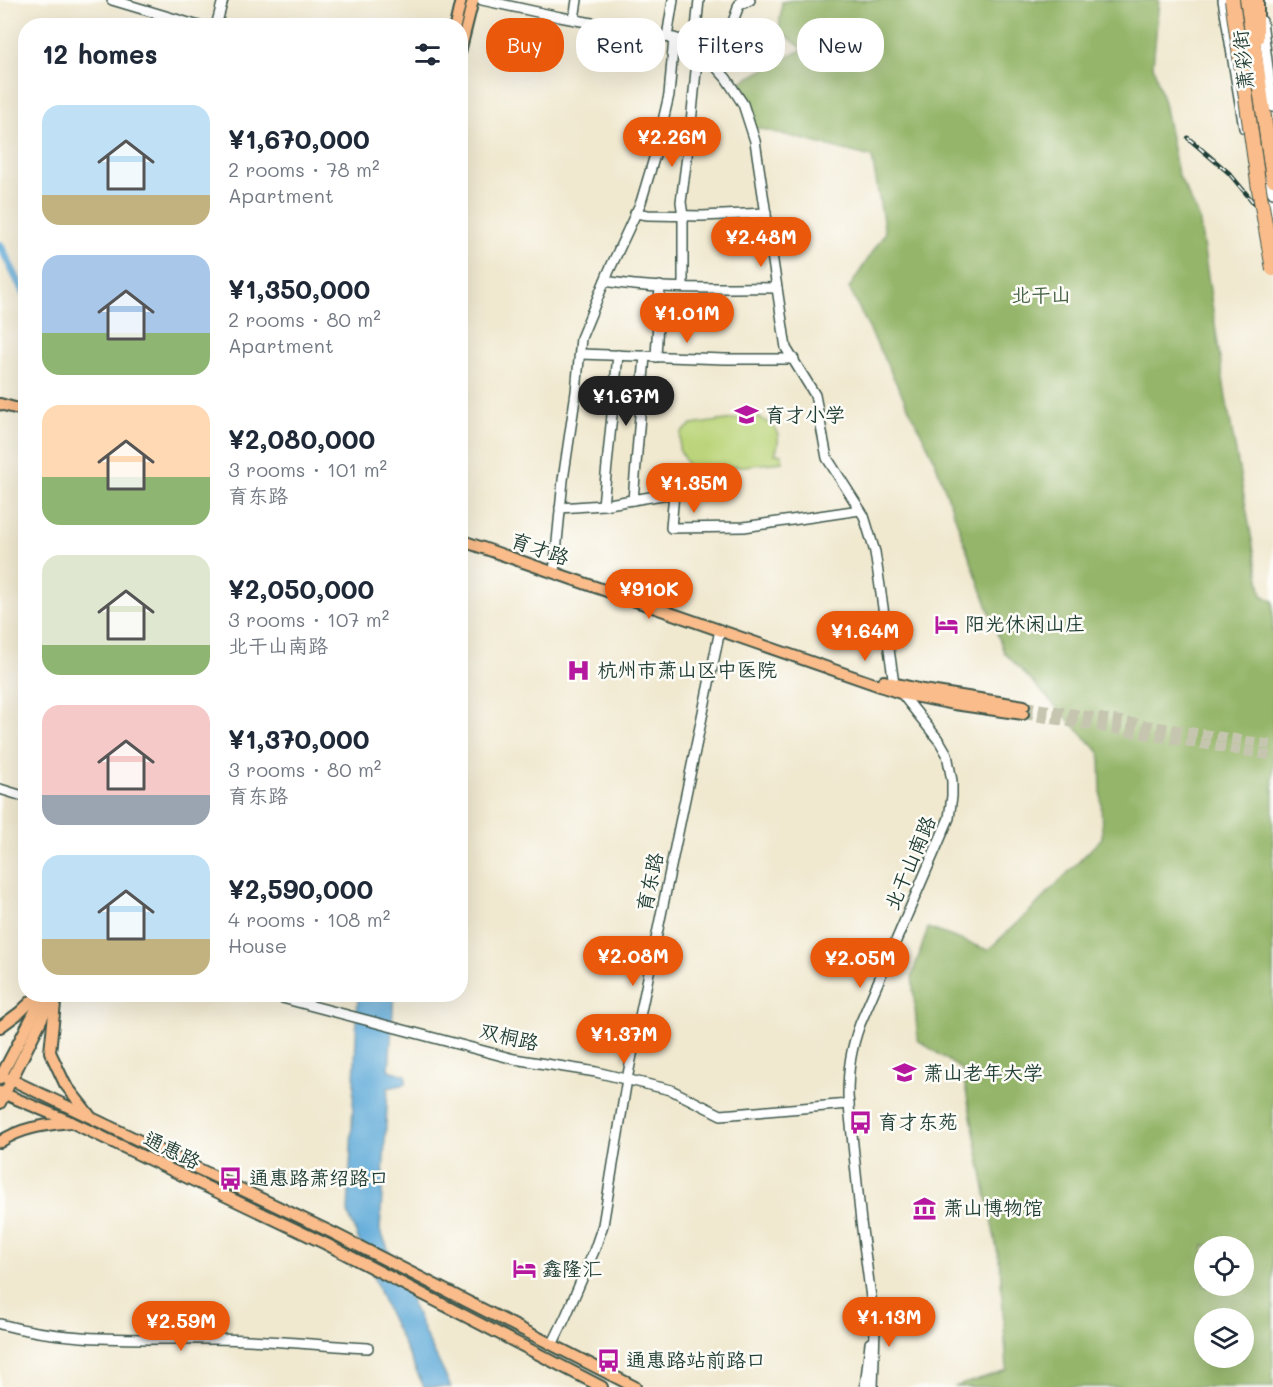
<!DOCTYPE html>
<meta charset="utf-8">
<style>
:root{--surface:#fff;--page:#f6f6f7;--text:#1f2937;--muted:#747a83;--accent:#ea580c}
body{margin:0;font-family:Mali,"LXGW WenKai TC",sans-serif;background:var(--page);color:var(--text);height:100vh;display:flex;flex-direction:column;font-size:22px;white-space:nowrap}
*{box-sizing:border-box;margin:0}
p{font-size:20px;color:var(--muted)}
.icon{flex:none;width:33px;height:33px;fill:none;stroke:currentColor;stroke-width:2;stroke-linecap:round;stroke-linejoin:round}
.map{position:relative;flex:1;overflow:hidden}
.side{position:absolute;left:18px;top:18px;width:450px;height:984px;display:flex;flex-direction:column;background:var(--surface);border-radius:24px;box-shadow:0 6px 24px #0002}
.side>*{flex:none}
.hud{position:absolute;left:486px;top:18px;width:570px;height:54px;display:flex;gap:12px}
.fabs{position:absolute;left:1194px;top:1236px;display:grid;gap:12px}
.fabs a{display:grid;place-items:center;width:60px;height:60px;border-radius:50%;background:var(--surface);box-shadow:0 6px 24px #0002;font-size:30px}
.price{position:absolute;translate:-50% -51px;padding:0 14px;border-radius:21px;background:var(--accent);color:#fff;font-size:20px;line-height:39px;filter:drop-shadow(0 2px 3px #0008)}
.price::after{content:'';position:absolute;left:50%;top:36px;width:18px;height:14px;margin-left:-9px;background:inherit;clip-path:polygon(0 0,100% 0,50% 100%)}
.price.current{background:#222;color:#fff}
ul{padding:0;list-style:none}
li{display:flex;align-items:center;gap:18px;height:150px;padding:0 24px}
li span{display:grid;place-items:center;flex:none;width:168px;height:120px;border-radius:18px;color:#555}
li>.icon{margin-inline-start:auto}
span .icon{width:72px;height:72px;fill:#fffc;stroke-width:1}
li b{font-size:26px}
h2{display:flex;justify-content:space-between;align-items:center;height:72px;padding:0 24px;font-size:26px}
.tag{padding:0 21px;border-radius:24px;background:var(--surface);box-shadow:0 6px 24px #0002;font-size:21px;line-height:54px}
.tag.current{background:var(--accent);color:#fff}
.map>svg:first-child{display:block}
</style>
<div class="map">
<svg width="1273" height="1387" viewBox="0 0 1273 1387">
<rect width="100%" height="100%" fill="#fdfcf7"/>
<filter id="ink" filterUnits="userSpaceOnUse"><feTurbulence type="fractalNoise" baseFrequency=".0167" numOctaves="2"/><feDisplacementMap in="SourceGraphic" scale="12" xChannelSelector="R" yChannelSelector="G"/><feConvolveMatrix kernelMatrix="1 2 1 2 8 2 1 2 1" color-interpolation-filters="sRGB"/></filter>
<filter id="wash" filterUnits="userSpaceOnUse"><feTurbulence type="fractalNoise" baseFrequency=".008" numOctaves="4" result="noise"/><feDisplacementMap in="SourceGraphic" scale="24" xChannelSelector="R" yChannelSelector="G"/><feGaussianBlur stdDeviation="1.35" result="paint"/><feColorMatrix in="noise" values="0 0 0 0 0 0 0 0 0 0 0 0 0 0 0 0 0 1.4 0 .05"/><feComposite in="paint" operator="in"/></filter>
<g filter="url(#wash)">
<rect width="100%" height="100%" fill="#f0e8cf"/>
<!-- green -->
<path fill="#bcd57b" stroke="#6e8958" stroke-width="1.5" d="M754,416C774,423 784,431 775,454H782V462L677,473L690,470L679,449L681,433L691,425Z"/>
<!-- forest -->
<path fill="#95b66b" stroke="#5a7a50" stroke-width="1.5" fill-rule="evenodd" d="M792,0H1159L1153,65L1164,103L1178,174L1199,217L1226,398L1262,595L1273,601V1387H954L1007,1370L1000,1265L962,1070L918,1040L912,976L928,928L988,950L1033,908L1102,838L1100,753L1004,652L934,459L849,288L885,233L872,157L750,126L739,83L803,49L779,30L782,2ZM1204,1246H1244V1286H1204ZM1204,1318H1244V1358H1204Z"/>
<!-- water -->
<polygon fill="#61abd9" stroke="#407486" stroke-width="1.5" points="358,995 394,995 389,1070 406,1075 406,1084 388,1088 380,1230 426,1336 451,1387 424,1387 383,1301 348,1213"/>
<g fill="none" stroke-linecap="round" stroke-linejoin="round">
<!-- canal -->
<polyline stroke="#61abd9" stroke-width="8" points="0,245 26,297"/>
</g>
</g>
<g filter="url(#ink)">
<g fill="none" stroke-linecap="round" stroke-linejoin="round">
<!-- major-tunnel -->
<g stroke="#c6c6b0" stroke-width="10" stroke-dasharray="10 5" stroke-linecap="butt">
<polyline points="1024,706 1273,745"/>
<polyline points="1023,714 1273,756"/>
</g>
<defs>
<g id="minor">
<polyline points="112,0 199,26"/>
<path d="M482,0L560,17L682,40L705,55L726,78L743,104L755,141L786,348L815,395L827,458L864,516L875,552L894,684L940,742L947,754L952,781V796L949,818L860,1024C851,1049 848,1068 848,1096L861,1222L875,1328L873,1387"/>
<polyline points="1223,0 1244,128"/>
<polyline points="738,6 750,0"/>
<polyline points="574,19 577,0"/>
<polyline points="1262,21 1273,107"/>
<polyline points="216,26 223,0"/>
<polyline points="667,37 673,0"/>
<polyline points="695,38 699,0"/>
<polyline points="682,40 729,32 741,0"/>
<polyline points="1259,175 1273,193"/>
<polyline points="635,213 648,215 702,216 766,213"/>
<path d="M605,281C661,291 720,287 777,288"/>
<polyline points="683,287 683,216 681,202 690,133 698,50"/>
<polyline points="580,354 725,359 794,359"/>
<polyline points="656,357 660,286"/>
<polyline points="633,500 645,356"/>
<polyline points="603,505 618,355"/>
<polyline points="560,508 603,505 674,493 671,528 744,527 860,510"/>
<polyline points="554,573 563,480 576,392 581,338 608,273 641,202 655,155 669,95 674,38"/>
<polyline points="0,789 26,797"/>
<polyline points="267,994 514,1059 596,1072 671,1090 721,1115 849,1104"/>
<path d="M0,1324C69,1343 142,1338 213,1339C265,1339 317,1345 368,1348"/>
<polyline points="552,1345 566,1316 594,1251 603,1225 627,1079 720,630"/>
<polyline points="865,1387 870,1343"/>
</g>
<g id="major">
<polyline points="1258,0 1258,39"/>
<polyline points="455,26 461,0"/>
<polyline points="460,52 473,0"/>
<polyline points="0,404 26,411"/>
<polyline points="460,540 903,694 954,704 1023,714"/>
<polyline points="884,681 923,690 1024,706"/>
<polyline points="56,994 50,1052 65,1084 90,1116"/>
<polyline points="0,1027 19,1013 39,994"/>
<polyline points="0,1076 12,1080 333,1233 635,1387"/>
<polyline points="0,1078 44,994"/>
<polyline points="0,1092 71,1122 326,1244 602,1387"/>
<polyline points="0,1103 53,996"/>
<path d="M0,1142C21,1127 46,1125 71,1122"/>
</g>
<polyline id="highway" points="1247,0 1273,179"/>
</defs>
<!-- minor casing -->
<use href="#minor" stroke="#3e574b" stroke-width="12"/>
<!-- major casing -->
<use href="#major" stroke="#3e574b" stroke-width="14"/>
<!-- highway casing -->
<use href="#highway" stroke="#3e574b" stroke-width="16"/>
<!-- minor -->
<use href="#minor" stroke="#fff" stroke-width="9"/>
<!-- major -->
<use href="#major" stroke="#f9bc8a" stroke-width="10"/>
<!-- highway -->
<use href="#highway" stroke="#f9bc8a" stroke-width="14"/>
<defs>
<polyline id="rail" points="1188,138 1229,173 1273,226"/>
</defs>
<!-- rail casing -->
<use href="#rail" stroke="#1f3d34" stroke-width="4.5"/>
<!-- rail -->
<use href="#rail" stroke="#fdfcf7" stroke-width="2" stroke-dasharray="7" stroke-linecap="butt"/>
<defs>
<polyline id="highway-bridge" points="1232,0 1259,189 1273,269"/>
</defs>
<!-- highway-bridge casing -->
<use href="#highway-bridge" stroke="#3e574b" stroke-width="16" stroke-linecap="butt"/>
<!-- highway-bridge -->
<use href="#highway-bridge" stroke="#f9bc8a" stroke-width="14"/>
</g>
</g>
<!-- icons -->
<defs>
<symbol id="school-bare" viewBox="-9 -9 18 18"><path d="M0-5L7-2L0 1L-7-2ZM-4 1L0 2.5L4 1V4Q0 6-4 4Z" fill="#b5179e" stroke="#fdfcf7" stroke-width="2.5" paint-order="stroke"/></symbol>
<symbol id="hotel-bare" viewBox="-9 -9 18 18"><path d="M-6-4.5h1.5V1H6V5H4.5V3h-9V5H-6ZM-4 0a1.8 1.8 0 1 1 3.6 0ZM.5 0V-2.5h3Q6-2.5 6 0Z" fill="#b5179e" stroke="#fdfcf7" stroke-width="2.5" paint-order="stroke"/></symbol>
<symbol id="hospital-bare" viewBox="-9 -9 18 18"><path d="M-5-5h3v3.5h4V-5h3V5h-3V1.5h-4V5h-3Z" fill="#b5179e" stroke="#fdfcf7" stroke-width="2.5" paint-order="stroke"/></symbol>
<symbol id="university-bare" viewBox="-9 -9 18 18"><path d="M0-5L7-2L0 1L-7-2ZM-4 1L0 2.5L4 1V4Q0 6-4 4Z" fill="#b5179e" stroke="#fdfcf7" stroke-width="2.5" paint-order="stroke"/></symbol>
<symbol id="bus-bare" viewBox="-9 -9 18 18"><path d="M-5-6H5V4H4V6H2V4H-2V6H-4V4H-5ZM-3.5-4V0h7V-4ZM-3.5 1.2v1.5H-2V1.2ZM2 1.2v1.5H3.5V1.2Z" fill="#b5179e" stroke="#fdfcf7" stroke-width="2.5" paint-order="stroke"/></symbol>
<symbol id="museum-bare" viewBox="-9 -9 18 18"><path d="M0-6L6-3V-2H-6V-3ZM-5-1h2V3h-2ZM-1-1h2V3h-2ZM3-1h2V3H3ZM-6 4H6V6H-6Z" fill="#b5179e" stroke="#fdfcf7" stroke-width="2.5" paint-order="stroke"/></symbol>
</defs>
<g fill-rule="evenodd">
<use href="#school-bare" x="730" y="398" width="33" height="33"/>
<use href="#hotel-bare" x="930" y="608" width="33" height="33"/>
<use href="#hospital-bare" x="562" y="654" width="33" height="33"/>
<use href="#university-bare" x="888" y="1056" width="33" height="33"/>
<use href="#bus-bare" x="844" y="1106" width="33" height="33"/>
<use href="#bus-bare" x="214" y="1162" width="33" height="33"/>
<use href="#museum-bare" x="908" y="1192" width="33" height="33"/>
<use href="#hotel-bare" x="508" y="1252" width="33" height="33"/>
<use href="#bus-bare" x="592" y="1344" width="33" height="33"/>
</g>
<g text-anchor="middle" stroke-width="5" stroke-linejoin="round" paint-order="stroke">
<!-- street labels -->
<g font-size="20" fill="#1f3d34" stroke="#fdfcf7">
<text transform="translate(1243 60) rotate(-96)" y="7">萧彩街</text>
<text transform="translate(540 549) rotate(19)" y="7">育才路</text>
<text transform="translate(910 863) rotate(-67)" y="7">北干山南路</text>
<text transform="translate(650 882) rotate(-78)" y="7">育东路</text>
<text transform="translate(509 1037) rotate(13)" y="7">双桐路</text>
<text transform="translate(172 1150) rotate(26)" y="7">通惠路</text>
</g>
<!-- park labels -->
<g font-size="20" fill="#466346" stroke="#fdfcf7">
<text x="1041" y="302">北干山</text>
</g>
<!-- poi labels -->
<g font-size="20" fill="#1f3d34" stroke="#fdfcf7" text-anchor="start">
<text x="765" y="422">育才小学</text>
<text x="965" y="631">阳光休闲山庄</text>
<text x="597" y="677">杭州市萧山区中医院</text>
<text x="923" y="1080">萧山老年大学</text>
<text x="878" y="1129">育才东苑</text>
<text x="249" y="1185">通惠路萧绍路口</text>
<text x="943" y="1215">萧山博物馆</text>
<text x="542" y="1276">鑫隆汇</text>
<text x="626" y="1367">通惠路站前路口</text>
</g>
</g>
</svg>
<div class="fabs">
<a><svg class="icon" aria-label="locate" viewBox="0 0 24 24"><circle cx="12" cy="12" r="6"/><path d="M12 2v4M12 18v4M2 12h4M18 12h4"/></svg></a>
<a><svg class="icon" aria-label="layers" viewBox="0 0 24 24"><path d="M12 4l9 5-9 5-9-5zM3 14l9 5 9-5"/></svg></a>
</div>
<b class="price" style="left:672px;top:168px">¥2.26M</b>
<b class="price" style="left:761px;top:268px">¥2.48M</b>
<b class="price" style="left:687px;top:344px">¥1.01M</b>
<b class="price current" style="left:626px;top:427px">¥1.67M</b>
<b class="price" style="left:694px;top:514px">¥1.35M</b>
<b class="price" style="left:649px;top:620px">¥910K</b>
<b class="price" style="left:865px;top:662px">¥1.64M</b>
<b class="price" style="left:633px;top:987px">¥2.08M</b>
<b class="price" style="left:860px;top:989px">¥2.05M</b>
<b class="price" style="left:624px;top:1065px">¥1.37M</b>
<b class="price" style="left:889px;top:1348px">¥1.13M</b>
<b class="price" style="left:181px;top:1352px">¥2.59M</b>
<div class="hud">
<a class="tag current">Buy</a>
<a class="tag">Rent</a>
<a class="tag">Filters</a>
<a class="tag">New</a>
</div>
<section class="side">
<h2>12 homes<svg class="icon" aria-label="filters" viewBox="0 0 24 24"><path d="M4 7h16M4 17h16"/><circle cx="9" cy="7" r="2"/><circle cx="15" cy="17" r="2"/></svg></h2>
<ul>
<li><span style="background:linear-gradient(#bfe0f5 75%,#c2b280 0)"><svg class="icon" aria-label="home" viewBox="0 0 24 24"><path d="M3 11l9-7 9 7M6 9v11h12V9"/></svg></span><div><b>¥1,670,000</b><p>2 rooms · 78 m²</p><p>Apartment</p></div></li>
<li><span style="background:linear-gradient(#a9c7e8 65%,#8fb573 0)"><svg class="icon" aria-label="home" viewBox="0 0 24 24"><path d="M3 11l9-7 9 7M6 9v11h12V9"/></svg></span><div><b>¥1,350,000</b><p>2 rooms · 80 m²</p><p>Apartment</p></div></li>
<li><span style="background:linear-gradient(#ffd9b3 60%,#8fb573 0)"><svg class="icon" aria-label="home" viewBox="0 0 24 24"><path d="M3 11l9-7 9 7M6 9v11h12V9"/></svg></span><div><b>¥2,080,000</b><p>3 rooms · 101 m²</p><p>育东路</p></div></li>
<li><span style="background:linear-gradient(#dfe7d0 75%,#8fb573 0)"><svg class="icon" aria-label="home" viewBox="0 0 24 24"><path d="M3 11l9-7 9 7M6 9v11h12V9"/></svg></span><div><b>¥2,050,000</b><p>3 rooms · 107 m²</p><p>北干山南路</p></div></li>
<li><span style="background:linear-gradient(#f6c9c9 75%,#9aa5b1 0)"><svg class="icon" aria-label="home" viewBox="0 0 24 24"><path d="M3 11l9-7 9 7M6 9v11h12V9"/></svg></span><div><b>¥1,370,000</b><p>3 rooms · 80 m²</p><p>育东路</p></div></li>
<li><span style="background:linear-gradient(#bfe0f5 70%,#c2b280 0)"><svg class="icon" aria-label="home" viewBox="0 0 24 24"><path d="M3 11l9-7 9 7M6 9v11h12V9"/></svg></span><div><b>¥2,590,000</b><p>4 rooms · 108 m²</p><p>House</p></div></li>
</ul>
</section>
</div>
